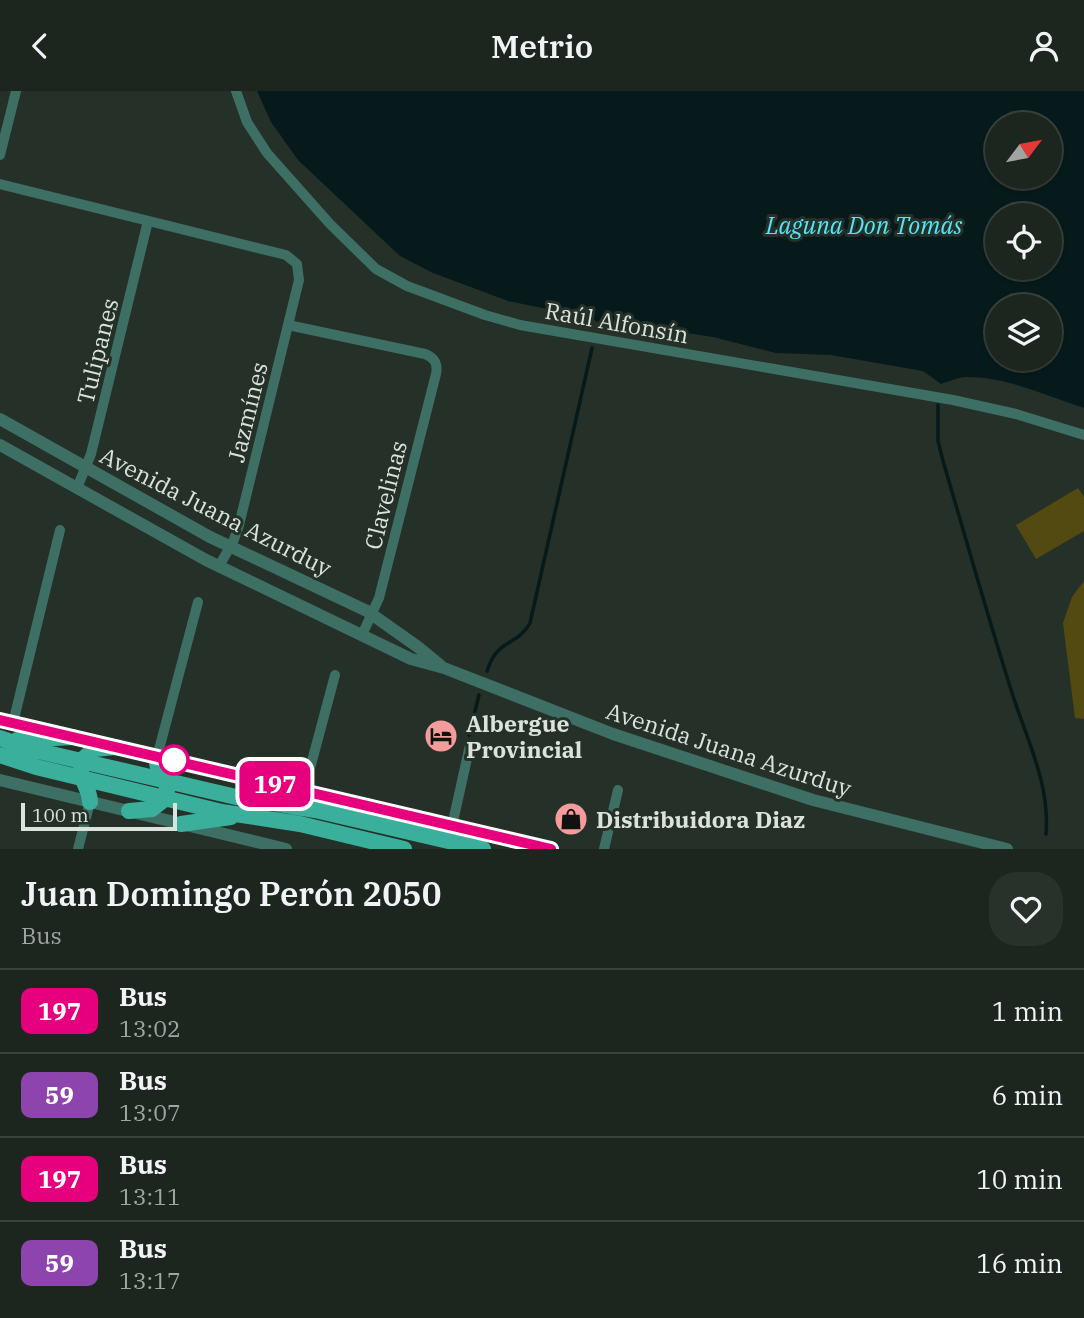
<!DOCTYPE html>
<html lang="en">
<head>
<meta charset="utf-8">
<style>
	:root { --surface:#1c251e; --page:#29312b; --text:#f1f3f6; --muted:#a0a5a4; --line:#3a423c }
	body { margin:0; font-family:"IBM Plex Serif",serif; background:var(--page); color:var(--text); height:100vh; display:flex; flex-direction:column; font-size:26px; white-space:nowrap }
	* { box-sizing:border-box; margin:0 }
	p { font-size:23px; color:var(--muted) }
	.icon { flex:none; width:38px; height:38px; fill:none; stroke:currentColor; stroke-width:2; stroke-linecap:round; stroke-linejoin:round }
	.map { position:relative; height:758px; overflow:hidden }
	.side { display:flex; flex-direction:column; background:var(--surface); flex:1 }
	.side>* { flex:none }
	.badge { padding:0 14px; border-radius:10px; font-size:24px; line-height:46px }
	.needle { width:46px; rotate:58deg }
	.fabs { position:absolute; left:985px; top:21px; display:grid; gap:14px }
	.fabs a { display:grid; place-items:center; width:77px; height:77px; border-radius:50%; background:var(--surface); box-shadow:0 2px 5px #0004,0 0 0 2px var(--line); font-size:35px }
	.scale { position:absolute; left:21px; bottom:18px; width:156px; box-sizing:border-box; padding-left:7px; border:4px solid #dce3dd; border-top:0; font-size:19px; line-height:24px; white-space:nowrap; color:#dce3dd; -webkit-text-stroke:5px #253128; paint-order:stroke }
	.map>.badge { position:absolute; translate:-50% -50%; box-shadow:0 0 0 4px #fff }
	.round { display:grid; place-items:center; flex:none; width:74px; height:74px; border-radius:28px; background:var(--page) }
	.headline { display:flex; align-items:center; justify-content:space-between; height:119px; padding:0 21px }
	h1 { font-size:33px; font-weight:600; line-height:52px }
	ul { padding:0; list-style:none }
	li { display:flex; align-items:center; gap:21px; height:84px; padding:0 21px; border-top:2px solid var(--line) }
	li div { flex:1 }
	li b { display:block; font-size:26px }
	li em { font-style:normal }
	li .badge { min-width:77px; font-weight:700; text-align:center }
	header { display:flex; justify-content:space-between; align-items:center; height:91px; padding:0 21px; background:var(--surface); font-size:32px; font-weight:600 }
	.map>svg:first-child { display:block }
</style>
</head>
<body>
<header><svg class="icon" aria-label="back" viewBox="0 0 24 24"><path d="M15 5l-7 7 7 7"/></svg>Metrio<svg class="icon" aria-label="person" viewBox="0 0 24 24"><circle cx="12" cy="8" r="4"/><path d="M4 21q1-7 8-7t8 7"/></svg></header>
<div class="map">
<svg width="1084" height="758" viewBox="0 0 1084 758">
	<rect width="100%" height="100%" fill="#253128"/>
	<path fill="#534a12" d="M 1078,397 L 1084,406 L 1084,440 L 1036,468 L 1016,434 Z
		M 1084,490 L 1084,628 L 1075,627 L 1063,532 L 1072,506 Z"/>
	<path fill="#06191b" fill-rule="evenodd" d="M 257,0 L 1084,0 L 1084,317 C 1047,305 1007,286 967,286 C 958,286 950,290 941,293 L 923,280 L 831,264 L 776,262 L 713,246 L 603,229 L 597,231 L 592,227 L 508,210 L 433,182 L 400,165 L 298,69 L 271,31 ZM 998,33 L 1050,33 L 1050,86 L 998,86 ZM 998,124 L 1050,124 L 1050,177 L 998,177 ZM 998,215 L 1050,215 L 1050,268 L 998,268 Z"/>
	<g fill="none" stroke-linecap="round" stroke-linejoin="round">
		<path stroke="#06191b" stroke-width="3.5" d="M 938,314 L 938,350 L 943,370 C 966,448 988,527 1013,605 C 1028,651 1050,694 1046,743
			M 487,580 C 498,546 517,556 530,532 L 592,257
			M 469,644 L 479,604"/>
		<path stroke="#3d6f65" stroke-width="10" d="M 236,0 L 247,31 L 267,62 L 330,133 L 376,178 L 407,195 L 485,224 L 520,234 L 953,309 L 1016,323 L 1084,344
			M 0,64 L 16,0
			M 0,93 L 286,164 L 297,173 L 299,189 L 239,434 L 233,451 L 219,475
			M 288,234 L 425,263 C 435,267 438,273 436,283 L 379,507 L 362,544
			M 77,397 L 91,363 L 148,130
			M 0,629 L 551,758
			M 13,632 L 60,439
			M 157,666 L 198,511
			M 304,700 L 335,584
			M 452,735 L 470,654
			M 78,758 L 90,711
			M 604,758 L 618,699"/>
		<path stroke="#3d6f65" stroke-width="12" d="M 0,328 L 210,446 L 367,520 L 418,556 L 441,575
			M 0,354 L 206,469 L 411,568 L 444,577 L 613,643 L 813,709 L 1007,758
			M 0,689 L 286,758"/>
		<path stroke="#3aaf9c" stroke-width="16" d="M 0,647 L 34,659 L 236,706 L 315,719 L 483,758
			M 17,649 L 73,646
			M 0,664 L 36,676 L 222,721 L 300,733 L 404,758
			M 90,711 C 89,692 76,689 83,668 L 95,658 L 115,656
			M 129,720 L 152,718 L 166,707 C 171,685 155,684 157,666
			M 181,733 L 231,726"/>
	</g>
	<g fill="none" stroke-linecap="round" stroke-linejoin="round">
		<defs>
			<path id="line" d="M 0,629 L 551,758"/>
		</defs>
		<use href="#line" stroke="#fff" stroke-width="16"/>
		<use href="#line" stroke="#e6007e" stroke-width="10"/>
	</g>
	<defs>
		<symbol id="hotel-disc" viewBox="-11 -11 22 22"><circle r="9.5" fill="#f59b9c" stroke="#253128"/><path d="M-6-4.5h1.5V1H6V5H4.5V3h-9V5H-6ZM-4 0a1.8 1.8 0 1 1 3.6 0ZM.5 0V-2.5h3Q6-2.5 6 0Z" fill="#111"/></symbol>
		<symbol id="shop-disc" viewBox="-11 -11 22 22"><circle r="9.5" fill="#f59b9c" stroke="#253128"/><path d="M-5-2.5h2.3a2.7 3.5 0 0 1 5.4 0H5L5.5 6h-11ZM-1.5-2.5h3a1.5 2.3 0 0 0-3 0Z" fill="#111"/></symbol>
	</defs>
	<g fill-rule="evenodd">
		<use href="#hotel-disc" x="422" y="626" width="38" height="38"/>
		<use href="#shop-disc" x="552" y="709" width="38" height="38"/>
	</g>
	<circle fill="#fff" stroke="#e6007e" stroke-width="3.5" cx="174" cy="669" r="14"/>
	<g text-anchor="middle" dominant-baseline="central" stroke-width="6" stroke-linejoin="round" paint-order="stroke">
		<g font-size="23" fill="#dce3dd" stroke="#253128">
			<text transform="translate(617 231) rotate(10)">Raúl Alfonsín</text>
			<text transform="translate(97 260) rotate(-76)">Tulipanes</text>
			<text transform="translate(247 321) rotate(-76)">Jazmínes</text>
			<text transform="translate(385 404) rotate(-76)">Clavelinas</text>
			<text transform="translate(216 420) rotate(27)">Avenida Juana Azurduy</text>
			<text transform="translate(729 658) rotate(18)">Avenida Juana Azurduy</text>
		</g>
		<g font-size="23" font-weight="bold" fill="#dce3dd" stroke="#253128" text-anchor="start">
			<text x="466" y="632">Albergue<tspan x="466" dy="26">Provincial</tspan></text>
			<text x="596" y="728">Distribuidora Diaz</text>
		</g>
		<g font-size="24" font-style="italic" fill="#53e6f8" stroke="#253128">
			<text x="864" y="134">Laguna Don Tomás</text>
		</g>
	</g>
</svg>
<div class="fabs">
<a><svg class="needle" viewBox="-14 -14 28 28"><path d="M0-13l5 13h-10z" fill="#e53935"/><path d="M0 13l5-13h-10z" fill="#a0a5a4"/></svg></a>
<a><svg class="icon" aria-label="locate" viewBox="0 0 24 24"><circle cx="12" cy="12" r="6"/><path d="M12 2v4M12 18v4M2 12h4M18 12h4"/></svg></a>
<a><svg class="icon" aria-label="layers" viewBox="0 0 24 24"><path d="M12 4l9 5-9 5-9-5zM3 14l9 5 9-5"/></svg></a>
</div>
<div class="scale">100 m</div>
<b class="badge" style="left:275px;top:693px;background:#e6007e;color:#fff">197</b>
</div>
<section class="side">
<div class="headline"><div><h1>Juan Domingo Perón 2050</h1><p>Bus</p></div><a class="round"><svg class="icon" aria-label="heart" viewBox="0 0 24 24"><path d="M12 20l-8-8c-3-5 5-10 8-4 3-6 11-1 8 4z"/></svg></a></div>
<ul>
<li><span class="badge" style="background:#e6007e;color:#fff">197</span><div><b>Bus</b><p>13:02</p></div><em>1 min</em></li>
<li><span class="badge" style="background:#8e44ad;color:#fff">59</span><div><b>Bus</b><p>13:07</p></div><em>6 min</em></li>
<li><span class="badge" style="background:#e6007e;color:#fff">197</span><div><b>Bus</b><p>13:11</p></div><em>10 min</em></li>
<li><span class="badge" style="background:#8e44ad;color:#fff">59</span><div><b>Bus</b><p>13:17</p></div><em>16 min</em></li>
</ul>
</section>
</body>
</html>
